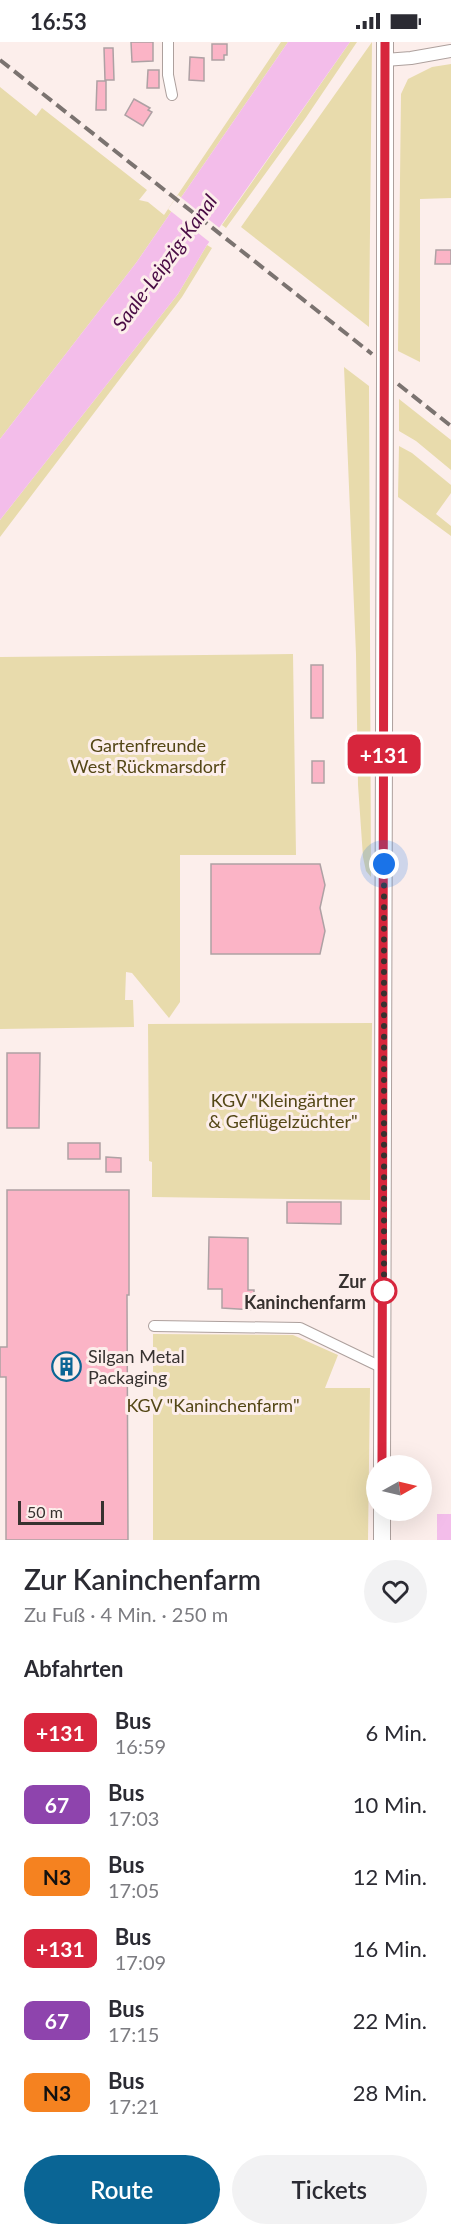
<!DOCTYPE html>
<html lang="de">
<head>
<meta charset="utf-8">
<style>
	:root { --surface:#fff; --page:#f2f2f3; --text:#2b2b33; --muted:#7c7c81; --accent:#0a6595 }
	body { margin:0; font-family:Lato,sans-serif; background:var(--page); color:var(--text); height:100vh; display:flex; flex-direction:column; font-size:22px; white-space:nowrap }
	* { box-sizing:border-box; margin:0 }
	p { font-size:20px; color:var(--muted) }
	.icon { flex:none; width:33px; height:33px; fill:none; stroke:currentColor; stroke-width:2; stroke-linecap:round; stroke-linejoin:round }
	.map { position:relative; height:1498px; overflow:hidden }
	.drawer { display:flex; flex-direction:column; background:var(--surface); flex:1 }
	.drawer>* { flex:none }
	.badge { padding:0 12px; border-radius:9px; font-size:21px; line-height:39px }
	.needle { width:39px; rotate:82deg }
	.tools { position:absolute; left:366px; top:1413px; display:grid; gap:12px }
	.tools a { display:grid; place-items:center; width:66px; height:66px; border-radius:50%; background:var(--surface); box-shadow:0 6px 24px #0002; font-size:30px }
	.scale { position:absolute; left:18px; bottom:15px; width:86px; box-sizing:border-box; padding-left:6px; border:3px solid #373230; border-top:0; font-size:16px; line-height:21px; white-space:nowrap; color:#373230; -webkit-text-stroke:4px #fceeeb; paint-order:stroke }
	.you { position:absolute; width:30px; height:30px; margin:-15px; border:4px solid #fff; border-radius:50%; background:#1a73e8; box-shadow:0 0 0 9px #1a73e833 }
	.map>.badge { position:absolute; translate:-50% -50%; box-shadow:0 0 0 3px #fff }
	h2 { padding:0 24px; font-size:22px; line-height:54px }
	.round { display:grid; place-items:center; flex:none; width:63px; height:63px; border-radius:32px; background:var(--page) }
	.head { display:flex; align-items:center; justify-content:space-between; height:102px; padding:0 24px }
	h1 { font-size:28px; font-weight:600; line-height:45px }
	.primary-button { display:flex; gap:12px; margin-top:auto; padding:12px 24px }
	.primary-button a { flex:1; height:69px; border-radius:36px; background:var(--accent); color:#fff; font-size:24px; font-weight:600; line-height:69px; text-align:center }
	.primary-button a+a { background:var(--page); color:var(--text) }
	ul { padding:0; list-style:none }
	li { display:flex; align-items:center; gap:18px; height:72px; padding:0 24px }
	li div { flex:1 }
	li b { display:block; font-size:22px }
	li em { font-style:normal }
	li .badge { min-width:66px; font-weight:700; text-align:center }
	.status { display:flex; justify-content:space-between; align-items:center; height:42px; padding:0 30px; background:var(--surface); direction:ltr }
	.status svg { height:16px; fill:currentColor }
	.map>svg:first-child { display:block }
</style>
</head>
<body>
<div class="status"><b>16:53</b><svg viewBox="0 0 49 12"><path d="M0 12V9h3v3zM5 12V6h3v6zM10 12V3h3v9zM15 12V0h3v12zM26 1h20v11H26zM47 4h2v5h-2z"/></svg></div>
<div class="map">
<svg width="451" height="1498" viewBox="0 0 451 1498">
	<rect width="100%" height="100%" fill="#fceeeb"/>
	<path fill="#e8dbac" d="M 281,0 L 288,0 L 136,221 L 0,397 L 0,45 L 36,74 L 42,66 L 147,148 L 139,158 L 148,160 L 164,173 Z
		M 350,0 L 357,0 L 305,77 L 226,186 L 222,183 Z
		M 372,0 L 369,285 L 241,185 Z
		M 451,22 L 451,156 L 420,157 L 420,320 L 398,309 L 401,52 L 408,37 L 432,25 Z
		M 207,203 L 212,206 L 182,255 L 0,495 L 0,478 L 178,252 Z
		M 344,325 L 369,344 L 371,835 L 366,829 L 363,815 L 358,743 L 356,612 Z
		M 399,357 L 451,398 L 451,428 L 416,399 L 399,389 Z
		M 399,404 L 412,411 L 451,443 L 451,451 L 436,472 L 451,484 L 451,494 L 398,455 Z
		M 293,612 L 296,813 L 180,813 L 180,960 L 169,976 L 132,931 L 126,930 L 125,958 L 133,958 L 134,985 L 0,987 L 0,615 Z
		M 372,981 L 370,1158 L 152,1155 L 152,1120 L 149,1119 L 148,982 Z
		M 153,1292 L 293,1293 L 338,1313 L 325,1346 L 370,1346 L 368,1498 L 153,1498 Z"/>
	<path fill="#f3bdea" d="M 288,0 L 350,0 L 207,203 L 178,252 L 0,478 L 0,397 L 136,221 Z
		M 437,1472 L 451,1472 L 451,1498 L 437,1498 Z"/>
	<path fill="#fceeeb" d="M 178,153 L 222,188 L 212,202 L 168,167 Z"/>
	<path fill="#fbb4c6" stroke="#aea1a4" stroke-width="1.5" d="M 131,0 L 153,0 L 153,19 L 132,20 Z
		M 212,2 L 227,2 L 227,13 L 224,13 L 224,18 L 212,18 Z
		M 104,6 L 113,6 L 114,38 L 105,38 Z
		M 190,15 L 204,16 L 204,39 L 189,38 Z
		M 148,28 L 159,28 L 159,46 L 147,46 Z
		M 97,39 L 106,39 L 106,68 L 96,68 Z
		M 134,57 L 150,66 L 148,68 L 152,70 L 143,84 L 125,73 Z
		M 436,208 L 451,208 L 451,222 L 435,222 Z
		M 311,623 L 323,623 L 323,676 L 311,676 Z
		M 312,719 L 324,719 L 324,741 L 312,741 Z
		M 211,822 L 320,822 L 325,843 L 320,866 L 325,889 L 320,912 L 211,912 Z
		M 7,1011 L 40,1011 L 39,1086 L 7,1086 Z
		M 68,1101 L 100,1101 L 100,1117 L 68,1117 Z
		M 106,1115 L 121,1116 L 121,1130 L 106,1130 Z
		M 7,1148 L 129,1148 L 129,1253 L 127,1253 L 128,1498 L 6,1498 L 6,1335 L 0,1335 L 0,1305 L 7,1305 Z
		M 287,1160 L 341,1160 L 341,1182 L 287,1181 Z
		M 209,1195 L 248,1196 L 248,1248 L 254,1248 L 254,1268 L 222,1266 L 222,1247 L 208,1247 Z"/>
	<g fill="none" stroke-linecap="round" stroke-linejoin="round">
		<defs>
			<path id="minor" d="M 168,0 L 168,33 L 172,53
				M 154,1284 L 300,1286 L 383,1326"/>
			<path id="tertiary" d="M 385,18 L 411,16 L 451,9"/>
			<path id="primary" d="M 385,312 L 385,0
				M 382,1424 L 385,338
				M 382,1468 L 382,1498"/>
		</defs>
		<use href="#minor" stroke="#ada09d" stroke-width="12"/>
		<use href="#tertiary" stroke="#ada09d" stroke-width="14"/>
		<use href="#primary" stroke="#ada09d" stroke-width="18"/>
		<use href="#minor" stroke="#fff" stroke-width="10"/>
		<use href="#tertiary" stroke="#fff" stroke-width="12"/>
		<use href="#primary" stroke="#fff" stroke-width="16"/>
		<path stroke="#7b7370" stroke-width="4" stroke-dasharray="12 6" stroke-linecap="butt" d="M 0,18 L 372,312
			M 398,342 L 451,384"/>
		<defs>
			<path id="primary-bridge" d="M 385,312 L 385,338"/>
		</defs>
		<use href="#primary-bridge" stroke="#ada09d" stroke-width="18" stroke-linecap="butt"/>
		<use href="#primary-bridge" stroke="#fff" stroke-width="16"/>
	</g>
	<g fill="none" stroke-linecap="round" stroke-linejoin="round">
		<defs>
			<path id="line" d="M 382,1424 L 385,0"/>
		</defs>
		<use href="#line" stroke="#fff" stroke-width="14"/>
		<use href="#line" stroke="#d7263d" stroke-width="9"/>
		<path stroke="#373230" stroke-width="6" stroke-dasharray="0 10.8" d="M 384,822 L 384,1249"/>
	</g>
	<defs>
		<symbol id="building-ring" viewBox="-11 -11 22 22"><circle r="9.5" fill="#fceeeb" stroke="#0a6595" stroke-width="1.5"/><path d="M-4-6H4V6H1V3H-1V6H-4ZM-2.5-4.3h1.7v1.8h-1.7ZM.8-4.3h1.7v1.8H.8ZM-2.5-1h1.7V.8h-1.7ZM.8-1h1.7V.8H.8Z" fill="#0a6595"/></symbol>
	</defs>
	<g fill-rule="evenodd">
		<use href="#building-ring" x="50" y="1308" width="33" height="33"/>
	</g>
	<circle fill="#fff" stroke="#d7263d" stroke-width="3" cx="384" cy="1249" r="12"/>
	<g text-anchor="middle" dominant-baseline="central" stroke-width="6" stroke-linejoin="round" paint-order="stroke">
		<g font-size="18" fill="#544716" stroke="#fceeeb">
			<text x="148" y="703">Gartenfreunde<tspan x="148" dy="21">West Rückmarsdorf</tspan></text>
			<text x="283" y="1058">KGV "Kleingärtner<tspan x="283" dy="21">&amp; Geflügelzüchter"</tspan></text>
			<text x="213" y="1363">KGV "Kaninchenfarm"</text>
		</g>
		<g font-size="18" font-weight="bold" fill="#373230" stroke="#fceeeb" text-anchor="end">
			<text x="366" y="1239">Zur<tspan x="366" dy="21">Kaninchenfarm</tspan></text>
		</g>
		<g font-size="18" fill="#373230" stroke="#fceeeb" text-anchor="start">
			<text x="88" y="1314">Silgan Metal<tspan x="88" dy="21">Packaging</tspan></text>
		</g>
		<g font-size="20" font-style="italic" fill="#490b44" stroke="#fceeeb">
			<text transform="translate(164 220) rotate(-54)">Saale-Leipzig-Kanal</text>
		</g>
	</g>
</svg>
<div class="tools">
<a><svg class="needle" viewBox="-14 -14 28 28"><path d="M0-13l5 13h-10z" fill="#e53935"/><path d="M0 13l5-13h-10z" fill="#7c7c81"/></svg></a>
</div>
<div class="scale">50 m</div>
<div class="you" style="left:384px;top:822px"></div>
<b class="badge" style="left:384px;top:712px;background:#d7263d;color:#fff">+131</b>
</div>
<section class="drawer">
<div class="head"><div><h1>Zur Kaninchenfarm</h1><p>Zu Fuß · 4 Min. · 250 m</p></div><a class="round"><svg class="icon" aria-label="heart" viewBox="0 0 24 24"><path d="M12 20l-8-8c-3-5 5-10 8-4 3-6 11-1 8 4z"/></svg></a></div>
<h2>Abfahrten</h2>
<ul>
<li><span class="badge" style="background:#d7263d;color:#fff">+131</span><div><b>Bus</b><p>16:59</p></div><em>6 Min.</em></li>
<li><span class="badge" style="background:#8e44ad;color:#fff">67</span><div><b>Bus</b><p>17:03</p></div><em>10 Min.</em></li>
<li><span class="badge" style="background:#f58220;color:#111">N3</span><div><b>Bus</b><p>17:05</p></div><em>12 Min.</em></li>
<li><span class="badge" style="background:#d7263d;color:#fff">+131</span><div><b>Bus</b><p>17:09</p></div><em>16 Min.</em></li>
<li><span class="badge" style="background:#8e44ad;color:#fff">67</span><div><b>Bus</b><p>17:15</p></div><em>22 Min.</em></li>
<li><span class="badge" style="background:#f58220;color:#111">N3</span><div><b>Bus</b><p>17:21</p></div><em>28 Min.</em></li>
</ul>
<div class="primary-button"><a>Route</a><a>Tickets</a></div>
</section>
</body>
</html>
